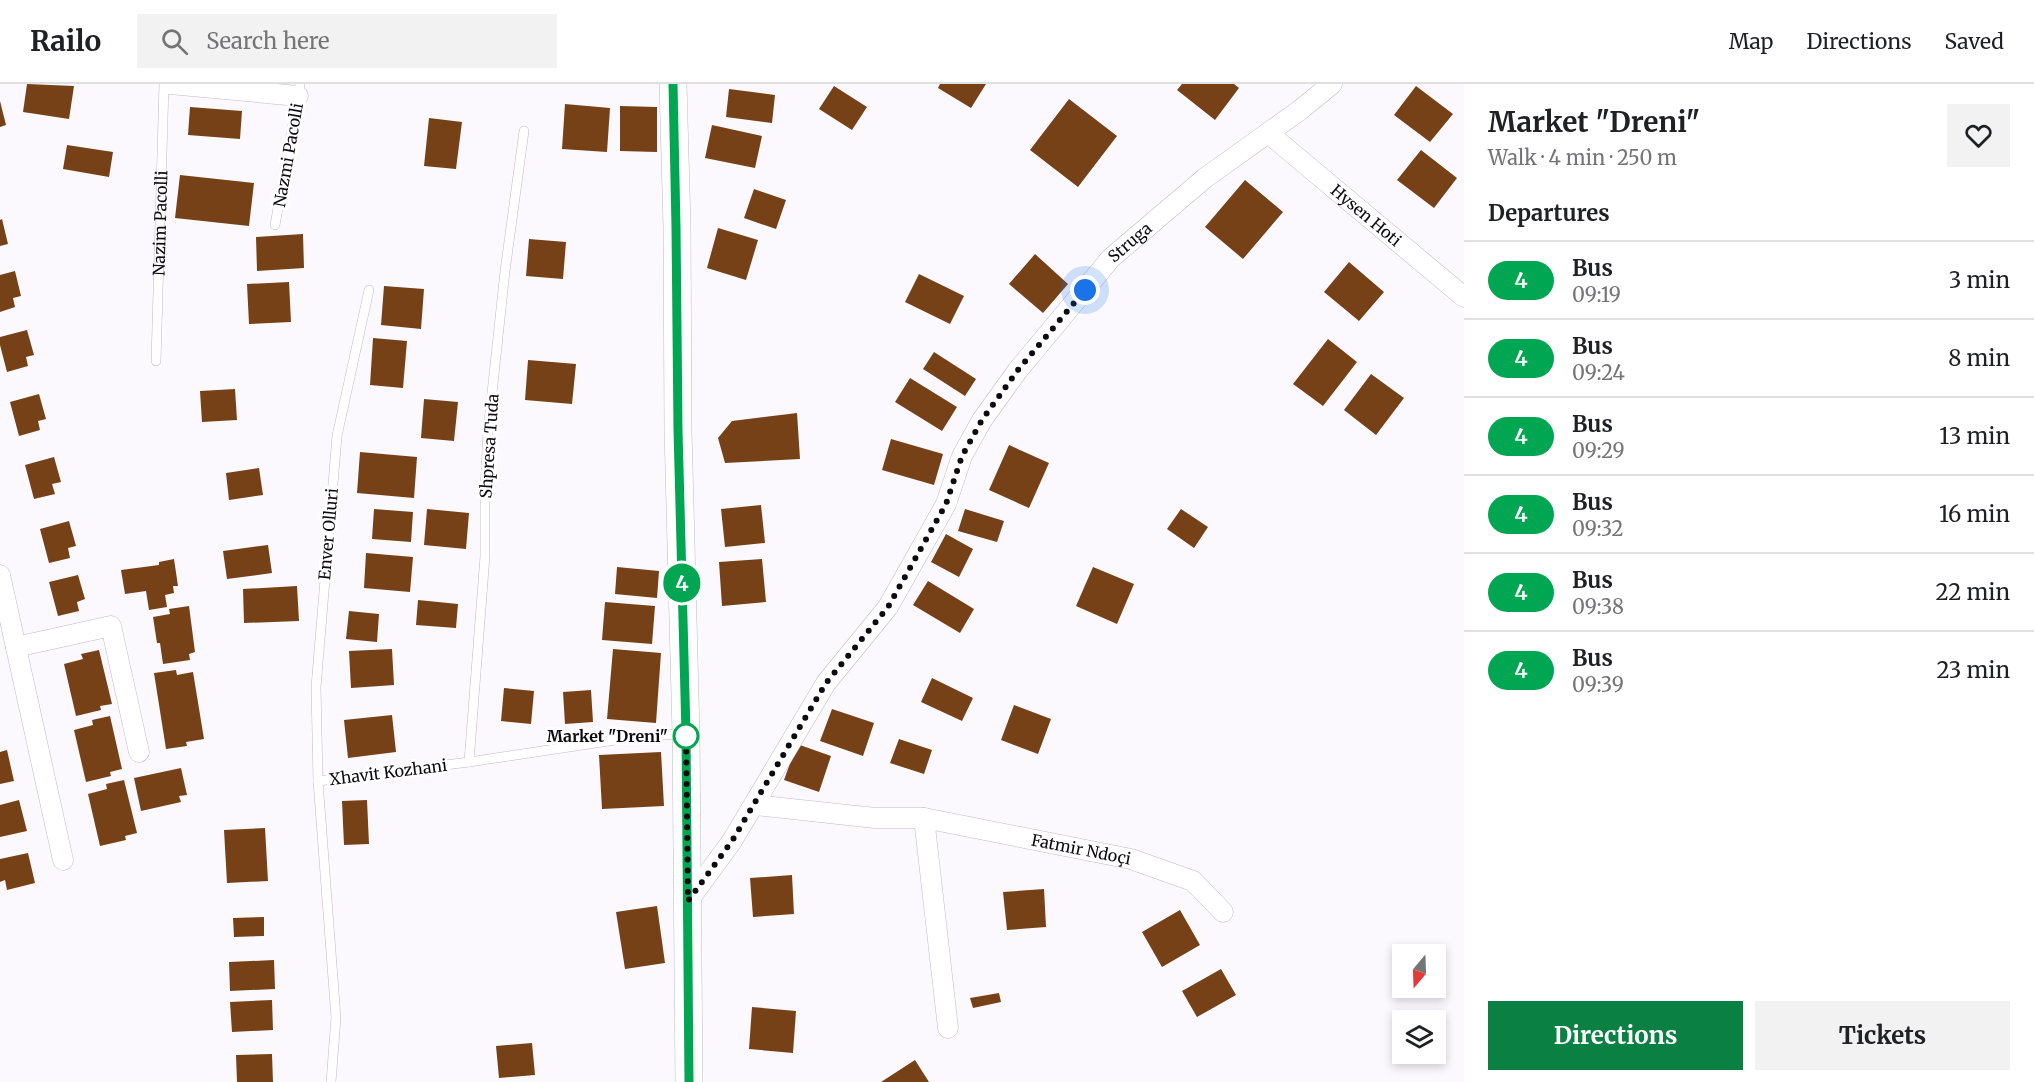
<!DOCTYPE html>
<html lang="en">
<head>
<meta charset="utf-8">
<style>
	:root { --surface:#fff; --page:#f2f2f2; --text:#202124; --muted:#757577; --line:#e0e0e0; --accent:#0b8043 }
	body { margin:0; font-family:Merriweather,serif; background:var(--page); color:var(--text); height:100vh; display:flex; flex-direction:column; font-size:22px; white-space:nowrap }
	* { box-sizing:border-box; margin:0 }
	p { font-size:20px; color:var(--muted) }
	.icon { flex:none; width:33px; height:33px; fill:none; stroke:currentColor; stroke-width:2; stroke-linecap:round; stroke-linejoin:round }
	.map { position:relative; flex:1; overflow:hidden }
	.details { display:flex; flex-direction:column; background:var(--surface); width:570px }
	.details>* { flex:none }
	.badge { padding:0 12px; border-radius:20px; font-size:21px; line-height:39px }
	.needle { width:39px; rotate:199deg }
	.buttons { position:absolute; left:1392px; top:860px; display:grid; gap:12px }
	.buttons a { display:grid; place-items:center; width:54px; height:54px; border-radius:0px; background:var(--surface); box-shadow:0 3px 9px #0003; font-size:30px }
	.you { position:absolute; width:30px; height:30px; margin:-15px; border:4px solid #fff; border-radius:50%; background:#1a73e8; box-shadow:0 0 0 9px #1a73e833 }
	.map>.badge { position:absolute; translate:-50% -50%; box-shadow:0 0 0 3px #fff }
	h2 { padding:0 24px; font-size:22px; line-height:54px }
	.round { display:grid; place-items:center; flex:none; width:63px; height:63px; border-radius:0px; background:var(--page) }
	.summary { display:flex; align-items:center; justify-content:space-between; height:102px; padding:0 24px }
	h1 { font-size:28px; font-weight:700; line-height:45px }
	.action { display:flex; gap:12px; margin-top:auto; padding:12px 24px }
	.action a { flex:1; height:69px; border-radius:0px; background:var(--accent); color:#fff; font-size:24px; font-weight:700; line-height:69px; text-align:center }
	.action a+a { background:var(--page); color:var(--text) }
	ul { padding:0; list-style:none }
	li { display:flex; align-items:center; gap:18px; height:78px; padding:0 24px; border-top:2px solid var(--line) }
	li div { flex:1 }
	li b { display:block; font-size:22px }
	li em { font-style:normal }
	li .badge { min-width:66px; font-weight:700; text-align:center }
	header { display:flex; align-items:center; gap:36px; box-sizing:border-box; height:84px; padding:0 30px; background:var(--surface); border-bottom:2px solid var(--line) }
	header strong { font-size:28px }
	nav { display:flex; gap:33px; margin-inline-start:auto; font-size:21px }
	.search { width:420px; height:54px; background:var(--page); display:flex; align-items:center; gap:15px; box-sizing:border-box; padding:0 21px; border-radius:0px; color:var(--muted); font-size:22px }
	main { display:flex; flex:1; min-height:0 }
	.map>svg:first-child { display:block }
</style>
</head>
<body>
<header>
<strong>Railo</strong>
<div class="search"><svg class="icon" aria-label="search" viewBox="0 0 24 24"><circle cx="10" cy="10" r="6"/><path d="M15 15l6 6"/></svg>Search here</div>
<nav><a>Map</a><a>Directions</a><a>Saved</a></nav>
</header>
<main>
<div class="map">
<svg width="1464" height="998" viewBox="0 0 1464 998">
	<rect width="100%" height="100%" fill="#fbf9fe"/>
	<path fill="#774118" d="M 27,0 L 74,2 L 69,35 L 23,28 Z
		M 940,0 L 986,0 L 971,24 L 938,4 Z
		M 1182,0 L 1234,0 L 1239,4 L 1215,36 L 1177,6 Z
		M 834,2 L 867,23 L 852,46 L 819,25 Z
		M 1416,2 L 1453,30 L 1430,58 L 1394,31 Z
		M 729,5 L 775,11 L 772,39 L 726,33 Z
		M 1069,15 L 1117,52 L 1078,103 L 1030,66 Z
		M 0,17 L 6,41 L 0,43 Z
		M 565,20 L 610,24 L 607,68 L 562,65 Z
		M 620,22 L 657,23 L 657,68 L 620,67 Z
		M 190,23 L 242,27 L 240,55 L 188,51 Z
		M 429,34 L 462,38 L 456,85 L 424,82 Z
		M 712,41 L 762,52 L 755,84 L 705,74 Z
		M 67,61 L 113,68 L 109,93 L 63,85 Z
		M 1421,66 L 1457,94 L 1434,124 L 1397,96 Z
		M 180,91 L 254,99 L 249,142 L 175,134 Z
		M 1245,96 L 1283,128 L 1243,175 L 1205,143 Z
		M 754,105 L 786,116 L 776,145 L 744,134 Z
		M 2,135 L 8,160 L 0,162 L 0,136 Z
		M 718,144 L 758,156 L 746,196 L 707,184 Z
		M 303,150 L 304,184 L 257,187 L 256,153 Z
		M 529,155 L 566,158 L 563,195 L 526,192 Z
		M 1035,170 L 1068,200 L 1043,229 L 1009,200 Z
		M 1349,178 L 1384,208 L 1359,237 L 1324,208 Z
		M 15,187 L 21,212 L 13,214 L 15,223 L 0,228 L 0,191 Z
		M 919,190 L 964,212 L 950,240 L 905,218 Z
		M 289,198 L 291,238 L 249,240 L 247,200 Z
		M 384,202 L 424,205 L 421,245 L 381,241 Z
		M 27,246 L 34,271 L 26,273 L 28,282 L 7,288 L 0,261 L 0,253 Z
		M 373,254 L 407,257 L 403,304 L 370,301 Z
		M 1328,255 L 1357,278 L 1323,322 L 1293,300 Z
		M 934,268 L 976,295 L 965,312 L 923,285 Z
		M 528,276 L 576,280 L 572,320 L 525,316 Z
		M 1371,290 L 1404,314 L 1376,351 L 1344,326 Z
		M 910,294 L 957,323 L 942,347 L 895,318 Z
		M 235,305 L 237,336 L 202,338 L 200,307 Z
		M 39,310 L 46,335 L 38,337 L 40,346 L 19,352 L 10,318 Z
		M 424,315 L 458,318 L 454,357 L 421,354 Z
		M 797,329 L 800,375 L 725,379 L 718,354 L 732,337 Z
		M 891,355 L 943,370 L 934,401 L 882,386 Z
		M 1009,361 L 1049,379 L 1029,424 L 989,406 Z
		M 360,368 L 417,373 L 414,414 L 357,409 Z
		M 54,373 L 61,398 L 52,400 L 55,410 L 34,415 L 25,381 Z
		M 259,384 L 263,411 L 229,416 L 226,389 Z
		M 761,421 L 765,459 L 725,463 L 721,425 Z
		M 374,425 L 413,428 L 411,458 L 372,455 Z
		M 427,425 L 469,429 L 466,465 L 424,461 Z
		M 965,425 L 1004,437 L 997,458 L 958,447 Z
		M 1181,425 L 1208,443 L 1194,464 L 1167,445 Z
		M 69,437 L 76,462 L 68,464 L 70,474 L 49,479 L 40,445 Z
		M 946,450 L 973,465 L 959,493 L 931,478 Z
		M 268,461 L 272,489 L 227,495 L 223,467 Z
		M 366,469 L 413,473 L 410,508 L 364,504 Z
		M 174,475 L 178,502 L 173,502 L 174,509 L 165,511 L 167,523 L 149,526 L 146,507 L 125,510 L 121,486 L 159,481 L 159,478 Z
		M 762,475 L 766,518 L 722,522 L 719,478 Z
		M 617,483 L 659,487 L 657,514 L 615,510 Z
		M 1093,483 L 1134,500 L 1117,540 L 1076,522 Z
		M 78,491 L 85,515 L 77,518 L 79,527 L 58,532 L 49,498 Z
		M 928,497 L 974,525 L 960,549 L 913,521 Z
		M 297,502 L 299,537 L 244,539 L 243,505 Z
		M 418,516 L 458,520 L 456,544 L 416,541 Z
		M 605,518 L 655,522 L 652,560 L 602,556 Z
		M 189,522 L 195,568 L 189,570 L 190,576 L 163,580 L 160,559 L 157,559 L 153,533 L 170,530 L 169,525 Z
		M 349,527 L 379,530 L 377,558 L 346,555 Z
		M 392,565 L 394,601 L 351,604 L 349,567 Z
		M 613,565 L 661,569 L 656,639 L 607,635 Z
		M 99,566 L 112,620 L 100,622 L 101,626 L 76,632 L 64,580 L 83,575 L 81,570 Z
		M 176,586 L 177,591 L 193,588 L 204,655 L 186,658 L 187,662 L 166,665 L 154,589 Z
		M 932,594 L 973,614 L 962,637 L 921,618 Z
		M 504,604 L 534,607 L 531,640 L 501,637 Z
		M 591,606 L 593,638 L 565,640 L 563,608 Z
		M 1014,621 L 1051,635 L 1038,670 L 1001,656 Z
		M 832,625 L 874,639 L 863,672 L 820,657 Z
		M 392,631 L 396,668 L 348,674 L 344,636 Z
		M 110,632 L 122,685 L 110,688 L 111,692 L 86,698 L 74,646 L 93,641 L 92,636 Z
		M 899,655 L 932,666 L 924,690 L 890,679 Z
		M 797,660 L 831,672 L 819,708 L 784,696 Z
		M 7,666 L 14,697 L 0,700 L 0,668 Z
		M 661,668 L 664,722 L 602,725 L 599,671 Z
		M 181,684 L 187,711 L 179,712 L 181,718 L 141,727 L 134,694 Z
		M 124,696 L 137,749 L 125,752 L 126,756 L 100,762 L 88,710 L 107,705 L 106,700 Z
		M 19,716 L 27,747 L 0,753 L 0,721 Z
		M 367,716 L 369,760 L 344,761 L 342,717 Z
		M 265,744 L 268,797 L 227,799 L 224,746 Z
		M 28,769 L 35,799 L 7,806 L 5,796 L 0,798 L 0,775 Z
		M 792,791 L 794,830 L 753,833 L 750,794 Z
		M 1044,805 L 1046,843 L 1007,846 L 1003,808 Z
		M 657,822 L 665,879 L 625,885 L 616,828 Z
		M 1180,826 L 1200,861 L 1162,883 L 1142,848 Z
		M 264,833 L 264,852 L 234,853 L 233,834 Z
		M 274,876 L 275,905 L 230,907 L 229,878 Z
		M 1221,885 L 1236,911 L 1197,933 L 1182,907 Z
		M 999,909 L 1001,918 L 973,924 L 970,914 Z
		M 272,916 L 273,946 L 232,948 L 230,918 Z
		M 752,923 L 796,927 L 793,969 L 749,965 Z
		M 532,959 L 535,991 L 499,994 L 496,962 Z
		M 272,970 L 273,998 L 237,998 L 236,971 Z
		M 915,976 L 929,998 L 881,998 Z"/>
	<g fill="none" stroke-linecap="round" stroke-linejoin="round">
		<defs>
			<g id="lane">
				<path d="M 275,141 L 300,0"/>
				<path id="s1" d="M 156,277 L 164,0"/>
				<path d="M 469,678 L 485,472 L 485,406 L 488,347 L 505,187 L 524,47"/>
				<path d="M 318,697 L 469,678 L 622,655 L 685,649"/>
				<path d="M 331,998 L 336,934 L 318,697 L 316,603 L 337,352 L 369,206"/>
			</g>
			<g id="street">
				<path d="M 170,0 L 298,12"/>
				<path id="s2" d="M 1268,49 L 1464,213"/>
				<path d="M 0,491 L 63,776"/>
				<path d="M 16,563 L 111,542 L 139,668"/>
				<path id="s3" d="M 755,721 L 875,734 L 924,734 L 1131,775 L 1193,797 L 1223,828"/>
				<path d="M 924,734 L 948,944"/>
				<path id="s4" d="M 688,817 L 732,757 L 826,599 L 888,523 L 946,420 L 962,372 L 982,336 L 1018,286 L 1111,174 L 1205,94 L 1300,26 L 1332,0"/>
			</g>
			<path id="secondary" d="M 673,0 L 677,143 L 678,346 L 686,649 L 689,998"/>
		</defs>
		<use href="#lane" stroke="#c0b8cc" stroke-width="10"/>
		<use href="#street" stroke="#c0b8cc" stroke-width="21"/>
		<use href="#secondary" stroke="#c0b8cc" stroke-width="28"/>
		<use href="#lane" stroke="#fff" stroke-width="9"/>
		<use href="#street" stroke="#fff" stroke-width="20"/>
		<use href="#secondary" stroke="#fff" stroke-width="27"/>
	</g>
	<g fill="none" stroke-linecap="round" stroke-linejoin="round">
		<defs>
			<path id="line" d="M 673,0 L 676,143 L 678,346 L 686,649 L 689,998"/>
		</defs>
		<use href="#line" stroke="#fff" stroke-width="14"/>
		<use href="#line" stroke="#00a651" stroke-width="9"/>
		<path stroke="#0d0b11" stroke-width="6" stroke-dasharray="0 10.8" d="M 686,652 L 686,649 L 688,817 L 732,757 L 826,599 L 888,523 L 946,420 L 962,372 L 982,336 L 1018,286 L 1085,206"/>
	</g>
	<circle fill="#fff" stroke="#00a651" stroke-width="3" cx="686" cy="652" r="12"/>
	<g text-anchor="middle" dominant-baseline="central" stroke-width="6" stroke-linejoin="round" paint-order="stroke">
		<g font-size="16" fill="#0d0b11" stroke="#fff">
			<text transform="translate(288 71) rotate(-80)">Nazmi Pacolli</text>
			<text stroke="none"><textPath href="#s2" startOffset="128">Hysen Hoti</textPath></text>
			<text stroke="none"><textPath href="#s1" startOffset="138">Nazim Pacolli</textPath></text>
			<text stroke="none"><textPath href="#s4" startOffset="798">Struga</textPath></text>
			<text transform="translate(489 362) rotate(-86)">Shpresa Tuda</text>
			<text transform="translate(328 450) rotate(-85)">Enver Olluri</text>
			<text transform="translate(388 688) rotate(-7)">Xhavit Kozhani</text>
			<text stroke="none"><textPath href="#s3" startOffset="330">Fatmir Ndoçi</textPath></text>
		</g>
		<g font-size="16" font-weight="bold" fill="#0d0b11" stroke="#fff" text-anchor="end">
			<text x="668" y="652">Market "Dreni"</text>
		</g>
	</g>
</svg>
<div class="buttons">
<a><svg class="needle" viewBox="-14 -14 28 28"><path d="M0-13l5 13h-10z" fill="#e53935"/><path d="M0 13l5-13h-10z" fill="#757577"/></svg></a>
<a><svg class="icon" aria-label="layers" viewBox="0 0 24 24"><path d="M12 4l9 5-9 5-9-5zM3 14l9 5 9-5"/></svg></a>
</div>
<div class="you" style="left:1085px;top:206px"></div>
<b class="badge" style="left:682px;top:499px;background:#00a651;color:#fff">4</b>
</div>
<section class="details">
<div class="summary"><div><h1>Market &quot;Dreni&quot;</h1><p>Walk · 4 min · 250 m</p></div><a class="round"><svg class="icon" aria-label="heart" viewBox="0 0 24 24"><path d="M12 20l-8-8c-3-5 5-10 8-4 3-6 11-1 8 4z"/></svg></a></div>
<h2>Departures</h2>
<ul>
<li><span class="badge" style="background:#00a651;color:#fff">4</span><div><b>Bus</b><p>09:19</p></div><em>3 min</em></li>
<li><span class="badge" style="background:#00a651;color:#fff">4</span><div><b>Bus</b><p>09:24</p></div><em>8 min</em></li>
<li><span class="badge" style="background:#00a651;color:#fff">4</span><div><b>Bus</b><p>09:29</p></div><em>13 min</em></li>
<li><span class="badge" style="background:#00a651;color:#fff">4</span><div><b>Bus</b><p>09:32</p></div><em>16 min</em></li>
<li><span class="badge" style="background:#00a651;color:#fff">4</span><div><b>Bus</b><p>09:38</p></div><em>22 min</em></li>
<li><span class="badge" style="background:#00a651;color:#fff">4</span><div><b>Bus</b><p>09:39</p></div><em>23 min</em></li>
</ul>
<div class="action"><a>Directions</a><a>Tickets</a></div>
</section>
</main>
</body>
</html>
